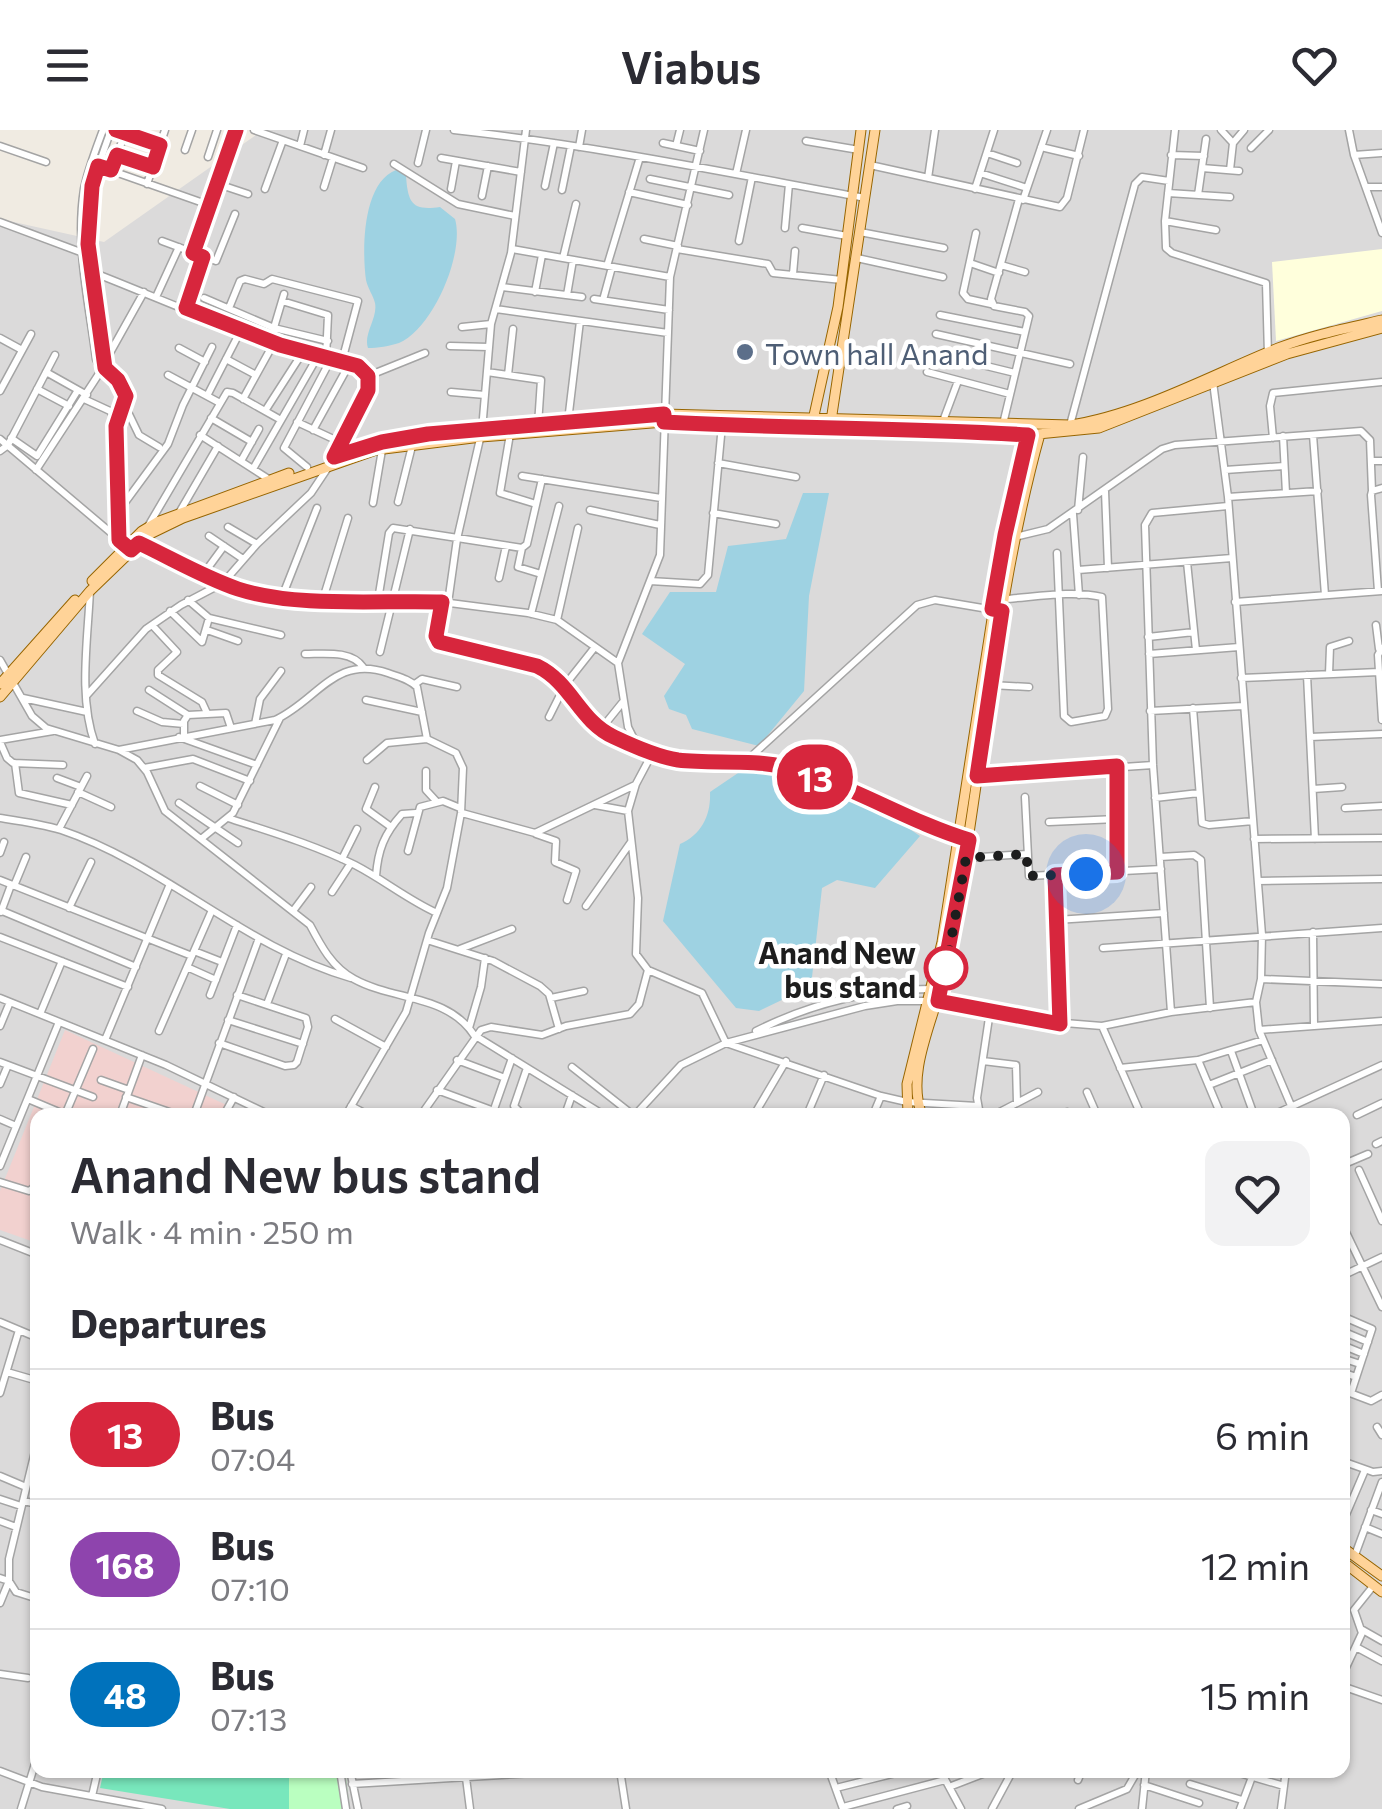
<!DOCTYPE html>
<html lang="en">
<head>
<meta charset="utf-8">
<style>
	:root { --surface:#fff; --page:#f2f2f3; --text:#2b2b33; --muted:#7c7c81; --line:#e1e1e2 }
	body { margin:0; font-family:Commissioner,sans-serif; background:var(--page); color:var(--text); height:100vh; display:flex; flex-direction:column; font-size:38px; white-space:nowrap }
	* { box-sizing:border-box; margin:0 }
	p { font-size:32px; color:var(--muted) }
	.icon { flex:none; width:55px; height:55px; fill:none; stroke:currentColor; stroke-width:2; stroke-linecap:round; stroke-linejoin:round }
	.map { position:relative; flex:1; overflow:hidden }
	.details { position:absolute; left:30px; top:978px; width:1320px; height:670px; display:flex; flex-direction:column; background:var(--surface); border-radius:20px; box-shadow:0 2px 8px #0004 }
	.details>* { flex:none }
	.badge { padding:0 20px; border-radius:32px; font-size:35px; line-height:65px }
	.you { position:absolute; width:50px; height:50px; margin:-25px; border:8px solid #fff; border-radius:50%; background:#1a73e8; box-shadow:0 0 0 15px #1a73e833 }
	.map>.badge { position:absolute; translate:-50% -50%; box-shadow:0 0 0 5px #fff }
	h2 { padding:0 40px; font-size:38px; line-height:90px }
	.round { display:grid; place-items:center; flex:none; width:105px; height:105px; border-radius:20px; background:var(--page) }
	.overview { display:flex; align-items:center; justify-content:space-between; height:170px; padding:0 40px }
	h1 { font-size:48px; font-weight:600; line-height:75px }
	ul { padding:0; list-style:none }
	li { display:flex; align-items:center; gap:30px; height:130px; padding:0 40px; border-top:2px solid var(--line) }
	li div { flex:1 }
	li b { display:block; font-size:38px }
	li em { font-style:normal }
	li .badge { min-width:110px; font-weight:700; text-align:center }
	header { display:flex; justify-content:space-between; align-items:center; height:130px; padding:0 40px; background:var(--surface); font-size:45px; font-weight:600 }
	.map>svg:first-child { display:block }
</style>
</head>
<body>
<header><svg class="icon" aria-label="menu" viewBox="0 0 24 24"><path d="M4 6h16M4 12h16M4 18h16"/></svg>Viabus<svg class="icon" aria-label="heart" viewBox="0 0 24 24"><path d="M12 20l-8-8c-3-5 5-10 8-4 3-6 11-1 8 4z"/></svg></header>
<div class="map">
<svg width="1382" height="1679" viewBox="0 0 1382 1679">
	<rect width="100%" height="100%" fill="#f0ebe2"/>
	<path fill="#dbdada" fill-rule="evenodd" d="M 263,0 L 1382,0 L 1382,1679 L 0,1679 L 0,89 L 104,112 ZM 38,985 L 1342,985 L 1342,1640 L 38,1640 Z"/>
	<path fill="#f2d1cf" d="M 65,900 L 248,985 L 38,985 L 37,1113 L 0,1100 L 0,1061 Z"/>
	<path fill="#ffffdc" d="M 1382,119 L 1382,181 L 1276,211 L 1272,132 Z"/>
	<path fill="#baffc0" d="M 289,1640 L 345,1640 L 350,1679 L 289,1679 Z"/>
	<path fill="#78e7bc" d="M 104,1640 L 289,1640 L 289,1679 L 230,1679 L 100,1658 Z"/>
	<path fill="#9ed2e2" d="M 396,40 L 406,46 C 408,73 412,81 440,77 L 455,89 C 465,123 433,199 399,213 C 390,216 377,218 368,218 C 363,204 378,188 375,173 C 373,165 368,159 366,150 C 362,121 362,53 396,40 Z
		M 803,363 L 829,363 L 809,466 L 804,561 L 759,616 L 692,599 L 686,585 L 669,579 L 664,566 L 685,534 L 642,504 L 670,462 L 716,462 L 728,416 L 786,409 Z
		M 758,637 L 802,647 L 869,672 L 920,706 L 875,758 L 837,750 L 822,758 L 811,856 L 759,881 L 736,878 L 663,791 L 680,714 C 702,704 711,685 710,662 L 741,641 Z"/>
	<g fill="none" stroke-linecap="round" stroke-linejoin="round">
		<defs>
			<path id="minor" d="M 116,0 L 160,15
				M 254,0 L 363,38
				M 454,0 C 592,15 728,43 865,68
				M 704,0 L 670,147 L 660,425 L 618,533 L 628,597 L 633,607 L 646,619 L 662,626 L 783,637 L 849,660 L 960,708
				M 1175,0 L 1165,91 L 1166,118 L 1172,123 L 1266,153 L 1268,225
				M 1221,0 L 1233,13 L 1230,40
				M 1349,0 L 1354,25 L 1382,103
				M 806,11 L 859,20
				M 663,13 L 700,21
				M 1233,13 L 1244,0
				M 0,16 L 46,32
				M 300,16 L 304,0
				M 676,16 L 680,0
				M 579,17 L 582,0
				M 1041,17 L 1079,26
				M 1251,18 L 1269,0
				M 185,20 L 192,0
				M 987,23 L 1017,33
				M 117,25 L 153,37
				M 324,25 L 331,0
				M 1171,25 L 1204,26
				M 1354,25 L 1382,23
				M 208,27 L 217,0
				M 441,28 L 521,42
				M 418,33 L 426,0
				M 394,34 L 458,74 L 515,86
				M 870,35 L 1060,77 L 1067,68 L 1084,0
				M 98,36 L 209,75 L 237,0
				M 1202,38 L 1239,41
				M 111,41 L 121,14
				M 980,43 L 1027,58
				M 736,44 L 746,0
				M 928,48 L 935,0
				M 650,49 L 729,65
				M 147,54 L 165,0
				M 218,54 L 248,64
				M 545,56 L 554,13
				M 324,57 L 333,28
				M 1367,57 L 1382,57
				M 265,59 L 283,10
				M 451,59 L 456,31
				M 975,59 L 994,0
				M 562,60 L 571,16
				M 629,62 L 688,75
				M 1168,63 L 1230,67
				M 1198,65 L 1206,9
				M 482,66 L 488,36
				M 1023,70 L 1047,0
				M 1165,91 L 1216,100
				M 0,92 L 83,123
				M 785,98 L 789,54
				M 802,98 L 847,106
				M 860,102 L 944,118
				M 976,103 L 963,163 L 968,169 L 991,174
				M 644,109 L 678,116
				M 162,111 L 216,131 L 235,84
				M 739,111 L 752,47
				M 512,119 L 670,147
				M 677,119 L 768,134 L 773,143 L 842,150
				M 193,123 L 209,75
				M 563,128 L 576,74
				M 857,128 L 943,147
				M 970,133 L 999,143
				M 1001,135 L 1025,142
				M 607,136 L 640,27
				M 793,144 L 795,121
				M 502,157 L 582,167
				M 535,162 L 542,125
				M 567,165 L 573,130
				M 156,167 L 179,117
				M 204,168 L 274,198 L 328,211
				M 594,169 L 669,180
				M 603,170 L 612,137
				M 282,171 L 328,185 L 326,228
				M 186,178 L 203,127
				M 229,178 L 240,151 L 245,149 L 264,154 L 272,149 L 358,171 L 342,231
				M 496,179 L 668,203
				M 940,185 L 1025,202
				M 462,197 L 491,194
				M 936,204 L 1070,234
				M 0,208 L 22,220
				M 270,211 L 284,164
				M 450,216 L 489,217
				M 179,218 L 205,232
				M 933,223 L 1015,243
				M 226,229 L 256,245
				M 106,230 L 144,162
				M 105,238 L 118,250 L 126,266 L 118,292
				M 46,242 L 87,265
				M 102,242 L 96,229 C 89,173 75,116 84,59 C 88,39 96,19 103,0
				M 487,242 L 541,250 L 538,295
				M 927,242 L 1010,264
				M 168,245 L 220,273
				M 508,245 L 513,199
				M 368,246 L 425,223
				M 1213,252 L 1228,367 L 1262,805 L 1261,849 L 1256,872 L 1259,900 L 1295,985
				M 37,259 L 69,276
				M 0,261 L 31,204
				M 451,262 L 485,265
				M 207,266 L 241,200
				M 84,269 L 110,281 L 116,290 L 119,409
				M 243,269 L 270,220 L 278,215
				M 125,276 L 139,305 L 159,317
				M 265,281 L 303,222
				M 211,288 L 252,312
				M 568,291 L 580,191
				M 943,291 L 958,251
				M 297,292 L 342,313
				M 1003,294 L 1029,186 L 1025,182 L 994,176 L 991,169 L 1019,69
				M 1070,295 L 1135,54 L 1142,47 L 1169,51
				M 313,300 L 350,233
				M 510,304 L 500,363 L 536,374
				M 200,305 L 270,350
				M 1313,305 L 1325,465
				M 1283,306 L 1286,363
				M 11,308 L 37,326 L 78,260
				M 1273,308 L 1270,276 L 1273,263 L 1382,252
				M 0,309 L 129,418
				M 0,321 L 8,315 L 55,225
				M 241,331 L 259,299
				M 1371,331 L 1382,331
				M 718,333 L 796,347
				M 307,337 L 284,318 L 331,229
				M 253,339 L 318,226
				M 36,340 L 106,233 C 102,184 85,134 89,84 C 91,54 101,28 111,0
				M 1225,340 L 1284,336
				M 522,346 L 661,368
				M 1105,361 L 1108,438
				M 1228,367 L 1318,361
				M 398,372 L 412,316
				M 373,373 L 382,320
				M 590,380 L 660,395
				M 1078,380 L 1083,327
				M 118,382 L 168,314 L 183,275 L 212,217
				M 179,383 L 218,316
				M 713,383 L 776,394
				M 1073,384 L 1079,465
				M 228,397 L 257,414
				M 147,398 L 227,262 L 233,263 L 281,290
				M 209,406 L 243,429
				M 1015,407 L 1048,399 L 1162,319 L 1175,315 L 1361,301 L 1370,310 L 1372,361
				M 140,413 L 202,446 L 239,459 L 291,470 L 442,472 L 528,483 L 557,490 L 618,533
				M 522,418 L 518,437 L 541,444
				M 1187,432 L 1196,520
				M 1078,440 L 1232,428
				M 202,446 L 224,416
				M 499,448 L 506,416
				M 650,451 L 700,454 L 708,445 L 722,295
				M 90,460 C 88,509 78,567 95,614
				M 1378,461 L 1371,365 L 1372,361 L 1382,358
				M 282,467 L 317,378
				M 1001,468 L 1005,469 C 1035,467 1073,460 1102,467 L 1108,579 L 1105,586 L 1071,592 L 1064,586 L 1057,423
				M 323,469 L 348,388
				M 188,470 L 209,488 L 281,505
				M 378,470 L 389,403 L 393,398 L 522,418 L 527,414 L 542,349
				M 442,472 L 437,507 L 439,512 L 537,536 L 559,549 L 585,585 L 601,599 L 642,617
				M 1235,472 L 1382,461
				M 448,473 L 457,409 L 482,300 L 491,194 L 511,123 L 526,0
				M 170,481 L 202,512 L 209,488
				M 531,484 L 559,376
				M 557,490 L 578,398
				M 152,495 L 177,522 L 158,540 L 158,545 L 202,572 L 207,583
				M 1376,495 L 1379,519
				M 207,500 L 238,511
				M 1148,507 L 1194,502
				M 1382,518 L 1378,525 L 1382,590
				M 380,522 L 410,399
				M 305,524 C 324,524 351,520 363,537
				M 1149,524 L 1239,517
				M 0,530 L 32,586 L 46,598 L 119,620 L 137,630 L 147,642 L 165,681 L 310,795 C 321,816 332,837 354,849 C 394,871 447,864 474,905 L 604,985
				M 1329,544 L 1330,517 L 1349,511
				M 1307,545 L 1315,709
				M 1241,548 L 1379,542
				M 415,554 L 422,549 L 457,557
				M 991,555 L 1029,557
				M 149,560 L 188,585
				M 87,565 L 146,499 L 181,475 L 223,453 L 257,414 L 311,363 L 335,327 L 370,253 C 364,233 344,232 326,228 C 246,208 169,172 92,142
				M 23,568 L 87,582
				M 366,570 L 422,582
				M 1193,578 L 1202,693 L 1209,695 L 1253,691
				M 137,581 L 162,592 L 184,594
				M 1150,581 L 1243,576
				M 549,587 L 565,555 L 595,517
				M 255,594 L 260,569 L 281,541
				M 601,599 L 622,573
				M 184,605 L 184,591 L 188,585 L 226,583 L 231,598
				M 179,607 L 257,635
				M 1310,607 L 1382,604
				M 0,610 L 53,601
				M 0,612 L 7,628 L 13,633 L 63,635
				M 119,620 L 275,590 C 317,571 335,524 388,543 C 399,547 409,549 417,557 L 427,609 L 456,623 L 463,638 L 461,683 L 447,758 L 429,803 L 406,882 L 346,985
				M 653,622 L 636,654 L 628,681 L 638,768 L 636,824 L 648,840 L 702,863 L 726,913 L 881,966 L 907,972 L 977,976
				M 367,630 L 387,613 L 427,609
				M 745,632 L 917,475 L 935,470 L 994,480
				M 15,633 L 19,663 L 72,675
				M 1117,637 L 1117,742
				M 144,638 L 193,629 L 250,651
				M 426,641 L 426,660 L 437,672
				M 977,647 L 1153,635
				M 57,648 L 81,657
				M 200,656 L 238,675
				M 375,657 L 366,679 L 391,697
				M 1313,659 L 1342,657
				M 78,662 L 111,677
				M 1025,667 L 1029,746 L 1161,739
				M 1155,668 L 1199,663
				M 179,673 L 238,713
				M 595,675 L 628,681
				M 1345,678 L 1382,676
				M 462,683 L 535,703 L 635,655
				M 0,688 C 20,691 42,694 61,700 C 165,735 245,818 351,848
				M 228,688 C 271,702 315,715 355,735 C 384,750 408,770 437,783
				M 1049,692 L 1117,689
				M 59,699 L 87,646
				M 536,704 L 556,711 L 555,732 L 576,741 L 567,770
				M 201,709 L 233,683 L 280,588
				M 1254,709 L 1382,708
				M 408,721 L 420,677 L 443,671 L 460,678
				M 0,723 L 4,712
				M 1160,727 L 1194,725 L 1201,730 L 1210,878
				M 966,728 L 1027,724
				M 342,729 L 357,699
				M 1055,745 L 1059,894
				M 376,746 C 378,720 384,704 402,684 L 416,683
				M 0,750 L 192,826
				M 1258,751 L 1382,749
				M 14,756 L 26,727
				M 332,762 L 351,733
				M 586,776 L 631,712
				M 69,778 L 91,732
				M 0,780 L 136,837
				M 293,781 L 311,757
				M 1,782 L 11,755
				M 1056,790 L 1164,783
				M 1313,802 L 1314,896
				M 0,807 L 128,857
				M 427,810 L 493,831 L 540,856 L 549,864 L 559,899
				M 1103,818 L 1382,798
				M 460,819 L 512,799
				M 194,821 L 222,832
				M 187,837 L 216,850
				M 1261,849 L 1382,854
				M 210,865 L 237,795
				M 0,868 L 166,935 L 270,985
				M 551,868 L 584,861
				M 267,874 L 286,824
				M 1171,882 L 1153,635 L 1145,395 L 1152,383 L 1228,376
				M 40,884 L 62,831
				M 335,889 L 386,917
				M 228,890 L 303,914
				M 0,896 L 10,872
				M 1102,896 L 1141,985
				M 469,898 L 481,857 L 485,828
				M 1259,900 L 1382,891
				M 159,901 L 212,780
				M 756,901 C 812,873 868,859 931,859
				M 105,910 L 170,754
				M 219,913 L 285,936 L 294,935 L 297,932 L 308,897 L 306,888 L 237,865
				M 1231,921 L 1254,985
				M 457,930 L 505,948
				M 1198,930 L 1221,985
				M 983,931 L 1016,935 L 1017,973
				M 0,932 L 93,967
				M 572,937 L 633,985
				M 1120,938 L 1198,930 L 1263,910
				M 101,950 L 129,960
				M 0,954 L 8,935
				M 1209,955 L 1272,930
				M 437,960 L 494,981
				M 1087,962 L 1097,985
				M 126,967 L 178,985
				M 28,969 L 66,985
				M 351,976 L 368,985
				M 1067,982 L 1069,985
				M 65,985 L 93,919
				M 120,985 L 142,925
				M 194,985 L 259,808
				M 224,985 L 234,967
				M 421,985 L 481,900 L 491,897 L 542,905 L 566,896 L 630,884 L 639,874 L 648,840
				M 492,985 L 512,928
				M 523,985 L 514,976 L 527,938
				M 565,985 L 572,965
				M 635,985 L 681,935 L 726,913 L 865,876 L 897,871 L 939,871 L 1040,891 L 1102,896 L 1171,882 L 1256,872
				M 754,985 L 786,931
				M 807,985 L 824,945
				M 873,985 L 881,966
				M 980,985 L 977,968 L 990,881
				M 994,985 L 1038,962
				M 1273,985 L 1382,935
				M 1357,985 L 1382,973
				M 0,989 L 16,996
				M 1376,1014 L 1382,1011
				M 1342,1035 L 1368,1024
				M 0,1036 L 59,892
				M 1359,1040 L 1382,1091
				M 0,1052 L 29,1061 L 38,1054
				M 1342,1094 L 1382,1177
				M 0,1110 L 38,1125
				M 1342,1146 L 1382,1127
				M 1342,1186 L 1372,1199 L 1351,1263
				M 0,1192 L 38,1208
				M 1342,1201 L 1368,1212
				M 1342,1215 L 1364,1224
				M 1342,1228 L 1360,1234
				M 7,1242 L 38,1251
				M 1342,1242 L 1356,1247
				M 1342,1260 L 1371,1271 L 1382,1265
				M 0,1263 L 19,1200
				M 1377,1297 L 1382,1305
				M 1342,1331 L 1373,1342 L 1382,1341
				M 0,1346 L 26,1357
				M 0,1369 L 21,1376
				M 23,1371 L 38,1374
				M 1371,1380 L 1382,1384
				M 0,1391 L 16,1397
				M 1342,1394 L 1365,1340
				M 1365,1397 L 1382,1404
				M 1355,1425 L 1382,1352
				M 0,1448 L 9,1451 L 16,1462 L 38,1469
				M 0,1473 L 9,1451 L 9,1429 L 38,1309
				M 1361,1499 L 1382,1511
				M 1356,1517 L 1382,1531
				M 0,1544 L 28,1548
				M 1342,1546 L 1362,1503 L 1354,1480 L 1374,1455
				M 1342,1556 L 1382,1570
				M 340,1640 L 346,1679
				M 350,1640 L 358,1679
				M 465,1640 L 470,1679
				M 620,1640 L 626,1679
				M 829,1640 L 843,1679
				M 940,1640 L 961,1679
				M 1229,1640 L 1284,1656
				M 0,1641 L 42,1657 L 162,1679
				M 1078,1650 L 1082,1640
				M 352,1654 L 584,1640
				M 1190,1654 L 1242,1670
				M 1144,1655 L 1199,1673
				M 949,1657 L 993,1640
				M 836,1658 L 908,1640
				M 92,1666 L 98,1640
				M 843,1677 L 945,1650
				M 21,1679 L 38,1624
				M 897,1679 L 907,1676
				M 992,1679 L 1013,1640
				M 1079,1679 L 1127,1659 L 1138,1640
				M 1142,1679 L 1146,1640
				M 1240,1679 L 1252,1647
				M 1281,1679 L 1286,1640"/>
			<path id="major" d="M 813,290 L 838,177 L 861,0
				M 831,291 L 875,0
				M 361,319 L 428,304 L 664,284 L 1070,295 C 1139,285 1213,244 1278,218 C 1312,205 1347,198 1382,190
				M 92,451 L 142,401 L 157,392 L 289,343
				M 0,554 L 75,470
				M 0,567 L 90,461 L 148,405 L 183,388 L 376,320 L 481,307 L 664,292 L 1028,305 L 1099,298 L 1287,224 L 1382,198
				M 908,985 L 907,954 L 942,812 L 1005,405 L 1029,300
				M 922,985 C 905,942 935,888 944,844 C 982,665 991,480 1040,304
				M 1342,1417 L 1382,1446
				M 1342,1431 L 1382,1462"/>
		</defs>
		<use href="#minor" stroke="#a4a4a4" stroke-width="9"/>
		<use href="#major" stroke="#976500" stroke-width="11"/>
		<use href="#minor" stroke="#fff" stroke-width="6"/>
		<use href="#major" stroke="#ffd398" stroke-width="9"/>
	</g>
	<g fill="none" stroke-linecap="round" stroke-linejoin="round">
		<defs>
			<path id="line" d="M 116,0 L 160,15 L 153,37 L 117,25 L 111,40 L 98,36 L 92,56 L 88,114 L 105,238 L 118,250 L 126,266 L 116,296 L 119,410 L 131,420 L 139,413 C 173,429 203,447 238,459 C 297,478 379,470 442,472 L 436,506 L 439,512 L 537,536 C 572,553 579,591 614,607 C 633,616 658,627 678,630 C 713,634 751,629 785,637 C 849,653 906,691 969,710 L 938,871 L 1060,894 L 1055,745 L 1117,742 L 1117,636 L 977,646 L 1002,481 L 992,479 L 1005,405 L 1028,305 C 907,297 785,299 664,292 L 664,284 L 428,304 L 382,312 L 334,327 L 368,260 L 368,246 L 358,236 L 280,215 L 186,178 L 203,127 L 193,123 L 236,0"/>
		</defs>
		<use href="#line" stroke="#fff" stroke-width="22"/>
		<use href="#line" stroke="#d7263d" stroke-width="15"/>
		<path stroke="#1d1d1d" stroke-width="10" stroke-dasharray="0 18" d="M 946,838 L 966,728 L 1026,724 L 1029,746 L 1086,744"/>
	</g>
	<circle fill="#5c6f8a" stroke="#fff" stroke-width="4" cx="745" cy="222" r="10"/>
	<circle fill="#fff" stroke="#d7263d" stroke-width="5" cx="946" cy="838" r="20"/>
	<g text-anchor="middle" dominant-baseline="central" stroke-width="9" stroke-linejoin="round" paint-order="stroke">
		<g font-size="30" fill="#4e5e75" stroke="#fff" text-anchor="start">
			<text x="765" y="222">Town hall Anand</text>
		</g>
		<g font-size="30" font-weight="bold" fill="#1d1d1d" stroke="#fff" text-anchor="end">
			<text x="916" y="821">Anand New<tspan x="916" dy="34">bus stand</tspan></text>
		</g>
	</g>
</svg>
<div class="you" style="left:1086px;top:744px"></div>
<b class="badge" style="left:815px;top:647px;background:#d7263d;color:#fff">13</b>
<section class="details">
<div class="overview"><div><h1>Anand New bus stand</h1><p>Walk · 4 min · 250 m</p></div><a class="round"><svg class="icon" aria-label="heart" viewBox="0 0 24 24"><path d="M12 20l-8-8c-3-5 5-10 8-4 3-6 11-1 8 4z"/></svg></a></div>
<h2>Departures</h2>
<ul>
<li><span class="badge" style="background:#d7263d;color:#fff">13</span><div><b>Bus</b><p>07:04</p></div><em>6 min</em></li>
<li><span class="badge" style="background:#8e44ad;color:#fff">168</span><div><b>Bus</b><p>07:10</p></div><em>12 min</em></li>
<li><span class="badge" style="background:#0072bc;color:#fff">48</span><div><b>Bus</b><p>07:13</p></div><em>15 min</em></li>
</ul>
</section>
</div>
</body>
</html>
